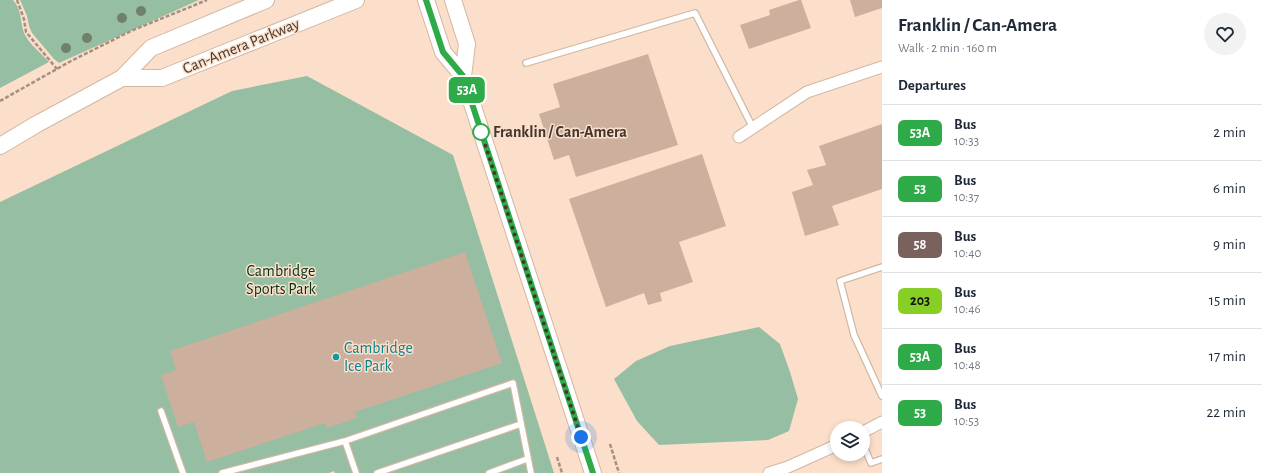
<!DOCTYPE html>
<html lang="en">
<head>
<meta charset="utf-8">
<style>
	:root { --surface:#fff; --page:#f2f2f3; --text:#1f2937; --muted:#747a83; --line:#e0e1e3 }
	body { margin:0; font-family:"Alegreya Sans",sans-serif; background:var(--page); color:var(--text); height:100vh; display:flex; flex-direction:column; font-size:15px; white-space:nowrap }
	* { box-sizing:border-box; margin:0 }
	p { font-size:13px; color:var(--muted) }
	.icon { flex:none; width:22px; height:22px; fill:none; stroke:currentColor; stroke-width:2; stroke-linecap:round; stroke-linejoin:round }
	.map { position:relative; flex:1; overflow:hidden }
	.drawer { display:flex; flex-direction:column; background:var(--surface); width:380px }
	.drawer>* { flex:none }
	.badge { padding:0 8px; border-radius:6px; font-size:14px; line-height:26px }
	.buttons { position:absolute; left:830px; top:421px; display:grid; gap:8px }
	.buttons a { display:grid; place-items:center; width:40px; height:40px; border-radius:50%; background:var(--surface); box-shadow:0 2px 6px #0003; font-size:20px }
	.you { position:absolute; width:20px; height:20px; margin:-10px; border:3px solid #fff; border-radius:50%; background:#1a73e8; box-shadow:0 0 0 6px #1a73e833 }
	.map>.badge { position:absolute; translate:-50% -50%; box-shadow:0 0 0 2px #fff }
	h2 { padding:0 16px; font-size:15px; line-height:36px }
	.round { display:grid; place-items:center; flex:none; width:42px; height:42px; border-radius:21px; background:var(--page) }
	.headline { display:flex; align-items:center; justify-content:space-between; height:68px; padding:0 16px }
	h1 { font-size:19px; font-weight:700; line-height:30px }
	ul { padding:0; list-style:none }
	li { display:flex; align-items:center; gap:12px; height:56px; padding:0 16px; border-top:1px solid var(--line) }
	li div { flex:1 }
	li b { display:block; font-size:15px }
	li em { font-style:normal }
	li .badge { min-width:44px; font-weight:700; text-align:center }
	main { display:flex; flex:1; min-height:0 }
	.map>svg:first-child { display:block }
</style>
</head>
<body>
<main>
<div class="map">
<svg width="882" height="473" viewBox="0 0 882 473">
	<rect width="100%" height="100%" fill="#fbdfca"/>
	<path fill="#96bea2" d="M 0,0 L 13,0 C 22,10 20,21 24,33 C 29,44 41,53 49,62 L 0,88 Z
		M 20,0 L 199,0 L 59,63 L 54,59 L 32,33 L 29,26 L 27,16 Z
		M 307,76 L 453,155 L 554,473 L 335,473 L 334,471 L 329,473 L 0,473 L 0,202 L 232,91 Z
		M 759,327 L 780,344 L 790,372 L 798,399 L 789,431 L 768,440 L 659,445 L 637,421 L 614,379 L 636,361 L 670,346 Z"/>
	<path fill="#cdaf9e" d="M 799,0 L 801,0 L 811,28 L 749,49 L 740,25 L 770,15 L 769,10 Z
		M 850,0 L 882,0 L 882,8 L 855,17 Z
		M 648,54 L 678,145 L 576,177 L 569,155 L 554,160 L 539,114 L 560,107 L 553,84 Z
		M 882,124 L 882,189 L 832,206 L 839,225 L 805,236 L 792,192 L 813,185 L 807,170 L 826,165 L 819,146 Z
		M 702,154 L 726,226 L 679,242 L 693,282 L 660,293 L 662,301 L 648,305 L 644,293 L 606,307 L 569,199 Z
		M 465,252 L 502,363 L 355,412 L 357,418 L 327,428 L 325,423 L 207,462 L 194,422 L 178,427 L 161,375 L 176,370 L 170,351 Z"/>
	<g fill="none" stroke-linecap="round" stroke-linejoin="round">
		<defs>
			<path id="service" d="M 526,63 L 695,13 L 753,128
				M 882,267 L 840,281 L 854,335 L 882,396
				M 161,411 L 183,473
				M 863,444 L 871,463 L 882,459
				M 222,473 L 345,441
				M 356,473 L 345,441 L 513,383 L 531,473
				M 377,473 L 521,424
				M 489,473 L 527,459"/>
			<path id="minor" d="M 739,137 L 807,92 L 882,67
				M 863,432 L 882,422
				M 769,473 L 788,467 L 837,445"/>
			<path id="secondary" d="M 426,0 L 443,52 L 463,76 L 593,473
				M 453,0 L 467,44 L 463,76
				M 122,78 L 162,78 L 356,0
				M 0,146 L 37,124 L 122,78 L 151,48 L 266,0"/>
		</defs>
		<use href="#service" stroke="#d2b7a3" stroke-width="8"/>
		<use href="#minor" stroke="#d2b7a3" stroke-width="13"/>
		<use href="#secondary" stroke="#d2b7a3" stroke-width="18"/>
		<path stroke="#a49081" stroke-width="2.5" stroke-dasharray="4 2" stroke-linecap="butt" d="M 17,0 L 24,19 L 26,32 L 57,69
			M 0,101 L 71,61 L 131,31 L 207,0
			M 610,444 L 619,473
			M 557,457 L 562,473"/>
		<use href="#service" stroke="#fff" stroke-width="5.5"/>
		<use href="#minor" stroke="#fff" stroke-width="11"/>
		<use href="#secondary" stroke="#fff" stroke-width="16"/>
	</g>
	<g fill="#718068">
		<circle cx="141" cy="11" r="5"/>
		<circle cx="122" cy="18" r="5"/>
		<circle cx="87" cy="38" r="5"/>
		<circle cx="66" cy="48" r="5"/>
	</g>
	<g fill="none" stroke-linecap="round" stroke-linejoin="round">
		<defs>
			<path id="line" d="M 426,0 L 443,52 L 463,76 L 593,473"/>
		</defs>
		<use href="#line" stroke="#fff" stroke-width="9"/>
		<use href="#line" stroke="#2eab48" stroke-width="6"/>
		<path stroke="#42372f" stroke-width="4" stroke-dasharray="0 7.2" d="M 481,132 L 581,437"/>
	</g>
	<circle fill="#fff" stroke="#2eab48" stroke-width="2" cx="481" cy="132" r="8"/>
	<circle fill="#0f9aa8" stroke="#fbdfca" stroke-width="1.5" cx="336" cy="357" r="4"/>
	<g text-anchor="middle" dominant-baseline="central" stroke-width="3" stroke-linejoin="round" paint-order="stroke">
		<g font-size="16" fill="#42372f" stroke="#fbdfca">
			<text transform="translate(241 46) rotate(-22)">Can-Amera Parkway</text>
		</g>
		<g font-size="16" font-weight="bold" fill="#42372f" stroke="#fbdfca" text-anchor="start">
			<text x="493" y="132">Franklin / Can-Amera</text>
		</g>
		<g font-size="16" fill="#003318" stroke="#fbdfca">
			<text x="281" y="271">Cambridge<tspan x="281" dy="18">Sports Park</tspan></text>
		</g>
		<g font-size="16" fill="#0d838f" stroke="#fbdfca" text-anchor="start">
			<text x="344" y="348">Cambridge<tspan x="344" dy="18">Ice Park</tspan></text>
		</g>
	</g>
</svg>
<div class="buttons">
<a><svg class="icon" aria-label="layers" viewBox="0 0 24 24"><path d="M12 4l9 5-9 5-9-5zM3 14l9 5 9-5"/></svg></a>
</div>
<div class="you" style="left:581px;top:437px"></div>
<b class="badge" style="left:467px;top:90px;background:#2eab48;color:#fff">53A</b>
</div>
<section class="drawer">
<div class="headline"><div><h1>Franklin / Can-Amera</h1><p>Walk · 2 min · 160 m</p></div><a class="round"><svg class="icon" aria-label="heart" viewBox="0 0 24 24"><path d="M12 20l-8-8c-3-5 5-10 8-4 3-6 11-1 8 4z"/></svg></a></div>
<h2>Departures</h2>
<ul>
<li><span class="badge" style="background:#2eab48;color:#fff">53A</span><div><b>Bus</b><p>10:33</p></div><em>2 min</em></li>
<li><span class="badge" style="background:#2eab48;color:#fff">53</span><div><b>Bus</b><p>10:37</p></div><em>6 min</em></li>
<li><span class="badge" style="background:#79625d;color:#fff">58</span><div><b>Bus</b><p>10:40</p></div><em>9 min</em></li>
<li><span class="badge" style="background:#87cf25;color:#111">203</span><div><b>Bus</b><p>10:46</p></div><em>15 min</em></li>
<li><span class="badge" style="background:#2eab48;color:#fff">53A</span><div><b>Bus</b><p>10:48</p></div><em>17 min</em></li>
<li><span class="badge" style="background:#2eab48;color:#fff">53</span><div><b>Bus</b><p>10:53</p></div><em>22 min</em></li>
</ul>
</section>
</main>
</body>
</html>
